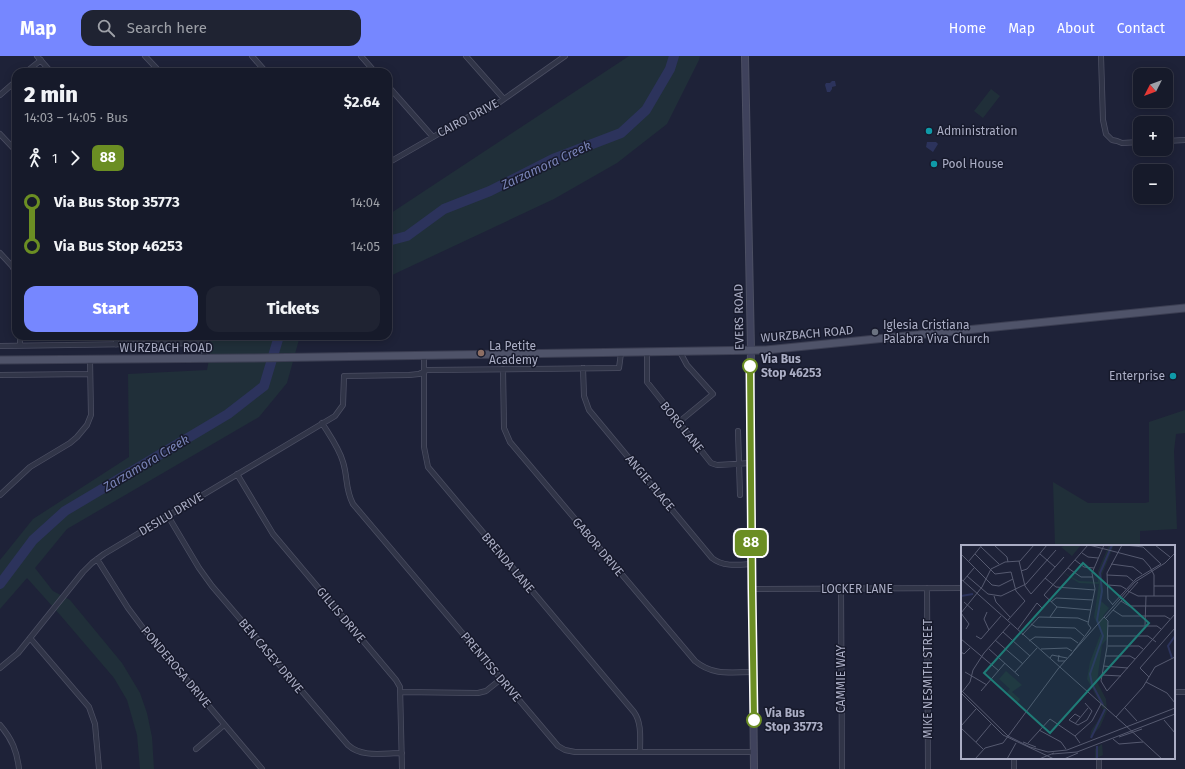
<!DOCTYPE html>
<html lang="en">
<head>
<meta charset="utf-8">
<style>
	:root { --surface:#161a2a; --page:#1f2332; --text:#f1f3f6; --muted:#9ea1a8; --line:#353847; --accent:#7687ff }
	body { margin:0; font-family:"Fira Sans",sans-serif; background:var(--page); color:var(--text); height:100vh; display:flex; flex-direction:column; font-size:15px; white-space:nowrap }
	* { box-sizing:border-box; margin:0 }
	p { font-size:13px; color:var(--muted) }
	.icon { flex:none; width:22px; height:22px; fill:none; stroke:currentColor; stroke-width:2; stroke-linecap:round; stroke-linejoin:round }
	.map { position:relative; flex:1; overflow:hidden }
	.sheet { position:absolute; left:12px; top:12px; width:380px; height:272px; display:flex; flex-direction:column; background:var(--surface); border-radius:12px; box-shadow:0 2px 10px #0003,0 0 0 1px var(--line) }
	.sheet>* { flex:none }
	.badge { padding:0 8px; border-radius:6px; font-size:14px; line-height:26px }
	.needle { width:26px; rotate:228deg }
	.buttons { position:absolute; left:1133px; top:12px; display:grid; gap:8px }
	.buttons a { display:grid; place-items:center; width:40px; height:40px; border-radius:8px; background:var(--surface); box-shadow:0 2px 10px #0003,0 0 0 1px var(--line); font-size:20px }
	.map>.badge { position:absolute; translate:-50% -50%; box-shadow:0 0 0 2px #fff }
	.legs { display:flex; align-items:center; gap:6px; height:44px; padding:0 12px; font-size:13px }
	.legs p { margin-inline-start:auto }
	.summary { display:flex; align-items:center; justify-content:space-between; height:68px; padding:0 12px }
	h1 { font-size:22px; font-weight:800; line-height:30px }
	.cta { display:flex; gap:8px; margin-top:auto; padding:8px 12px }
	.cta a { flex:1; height:46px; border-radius:12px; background:var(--accent); color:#fff; font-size:16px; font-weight:800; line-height:46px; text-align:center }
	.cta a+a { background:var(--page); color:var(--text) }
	ul { padding:0 12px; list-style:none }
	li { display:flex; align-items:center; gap:14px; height:44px; font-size:15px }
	li i { display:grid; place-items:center; width:6px; height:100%; margin:0 5px; background:currentColor }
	li i::after { content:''; width:10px; height:10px; margin:-5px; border:3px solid; border-radius:50%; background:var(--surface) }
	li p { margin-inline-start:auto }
	li:first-child i { background:linear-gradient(#0000 50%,currentColor 0) }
	li:last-child i { background:linear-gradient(currentColor 50%,#0000 0) }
	header { display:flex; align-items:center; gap:24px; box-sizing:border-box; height:56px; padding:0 20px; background:var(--accent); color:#fff }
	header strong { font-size:19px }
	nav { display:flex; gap:22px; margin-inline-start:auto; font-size:14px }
	.search { width:280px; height:36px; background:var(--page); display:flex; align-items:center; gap:10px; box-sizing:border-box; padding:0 14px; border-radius:12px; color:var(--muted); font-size:15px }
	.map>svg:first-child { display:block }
</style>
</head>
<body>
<header>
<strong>Map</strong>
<div class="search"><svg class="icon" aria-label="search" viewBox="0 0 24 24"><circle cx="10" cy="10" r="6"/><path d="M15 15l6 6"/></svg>Search here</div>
<nav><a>Home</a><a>Map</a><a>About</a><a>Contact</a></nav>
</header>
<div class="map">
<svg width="1185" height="713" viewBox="0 0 1185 713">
	<rect width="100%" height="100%" fill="#1e2238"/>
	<path fill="#202f39" d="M 629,0 L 700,0 L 699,4 L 667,68 L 617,107 L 554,143 L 388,221 L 388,159 Z
		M 991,33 L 1000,40 L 983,62 L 974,55 Z
		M 210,280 L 300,280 L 287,327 L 259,361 L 67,473 L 35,512 L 53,535 L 70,544 L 122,607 L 140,637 L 147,657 L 152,681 L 154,713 L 140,713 L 137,679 L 127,644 L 114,622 L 61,560 L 27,522 L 0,553 L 0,504 L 33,463 L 129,401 L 128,318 L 207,314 L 211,292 Z
		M 1185,354 L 1185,377 L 1176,378 L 1174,395 L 1177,473 L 1140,475 L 1140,490 L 1055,490 L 1053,426 L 1088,447 L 1145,447 L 1149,446 L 1149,366 Z"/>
	<path fill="#2c335c" d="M 832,25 L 835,25 L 836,30 L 832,31 L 832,33 L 830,36 L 827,36 L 825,29 L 826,27 L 830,27 Z
		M 927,86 L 936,86 L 938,88 L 933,96 L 926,91 Z"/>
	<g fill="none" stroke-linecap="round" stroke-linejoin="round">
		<path stroke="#2c335c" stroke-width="10" d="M 388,185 L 407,180 L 444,153 L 490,135 L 553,103 L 621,77 L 646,54 L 670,13 L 674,0
			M 0,528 L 33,484 L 65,455 L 228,358 L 264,330 L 279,280"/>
		<defs>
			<path id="street" d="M 37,0 L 51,16
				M 145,0 L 160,16
				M 252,0 L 266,16
				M 361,0 L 375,16
				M 466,0 L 504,43
				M 1101,0 L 1103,64 L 1106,78 L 1112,84 L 1117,85 L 1122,87 L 1140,86
				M 26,16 L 41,4
				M 388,30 L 433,81
				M 0,39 L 16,25
				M 0,78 L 16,95
				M 1166,85 L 1185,84
				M 388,107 L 466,62 L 489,53 L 497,48 L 565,0
				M 0,197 L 12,210 L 16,217
				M 20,280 L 20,289
				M 116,280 L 116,289
				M 0,290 L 205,287
				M 647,296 L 647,326 L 711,407 L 717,409 L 751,407
				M 424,300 L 424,391 L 428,411 L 634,656 C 642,667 640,683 640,696
				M 204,303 L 205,280
				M 583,312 L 584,340 L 589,354 L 712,502 C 723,511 738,509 751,508
				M 503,313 L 504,372 L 510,386 L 695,605 C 713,620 731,616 753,616
				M 0,319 L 90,318
				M 679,366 L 713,338 L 687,309 L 680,296
				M 322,367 C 330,380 339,392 343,406 C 348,422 345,433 353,448 L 558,690 L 565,694 L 575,696 L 754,696
				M 738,375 L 740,439
				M 237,418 L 273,478 L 396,624 L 400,631 L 402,713
				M 0,439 L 30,411 L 70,387 L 77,381 L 87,369 L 91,359 L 90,304
				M 168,460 L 199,512 L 212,530 L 348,689 C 362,702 384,697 402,697
				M 97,503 L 128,552 L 143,572 L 262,713
				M 927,532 L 928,713
				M 752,533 L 962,532
				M 841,533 L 842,713
				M 30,582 L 89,651 L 95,668 L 99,713
				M 0,612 L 18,597 L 83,516 L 92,507 L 104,498 L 335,360 L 343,349 L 344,320 L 409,319 L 419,318 L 427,314 L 619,312 L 621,297
				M 401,636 L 478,637 L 486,635 L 501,623
				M 1174,636 L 1185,636
				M 0,669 C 12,683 17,695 19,713
				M 196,693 L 224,669
				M 1014,702 L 1014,713
				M 1099,702 L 1099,713"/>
			<path id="secondary" d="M 745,0 L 751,294 L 750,348 L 754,713"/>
			<path id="primary" d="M 0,304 L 249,302 L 766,294 L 1185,252"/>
		</defs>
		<use href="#street" stroke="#4c4f63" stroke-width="6"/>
		<use href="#secondary" stroke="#4c4f63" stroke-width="8"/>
		<use href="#primary" stroke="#3b3e52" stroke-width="9"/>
		<use href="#street" stroke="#313548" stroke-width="4.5"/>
		<use href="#secondary" stroke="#3f425c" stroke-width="6"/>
		<use href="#primary" stroke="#4f5369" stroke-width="7"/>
	</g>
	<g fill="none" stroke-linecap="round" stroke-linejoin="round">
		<defs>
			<path id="line-1" d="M 750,310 L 752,533 L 754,664"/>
		</defs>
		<use href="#line-1" stroke="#fff" stroke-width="9"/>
		<use href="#line-1" stroke="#6b8e23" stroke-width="6"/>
	</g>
	<g fill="#0f9aa8" stroke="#171a2c" stroke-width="1.5">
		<circle cx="929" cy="75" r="4"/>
		<circle cx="934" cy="108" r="4"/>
		<circle cx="1173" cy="320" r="4"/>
	</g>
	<circle fill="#6b7280" stroke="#171a2c" stroke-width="1.5" cx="875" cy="276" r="4"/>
	<circle fill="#8d6e63" stroke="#171a2c" stroke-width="1.5" cx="481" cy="297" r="4"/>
	<g fill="#fff" stroke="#6b8e23" stroke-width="2">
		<circle cx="750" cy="310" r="7"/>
		<circle cx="754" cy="664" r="7"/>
	</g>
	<g text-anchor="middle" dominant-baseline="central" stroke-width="3" stroke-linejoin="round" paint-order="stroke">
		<g font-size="12" fill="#abaec5" stroke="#171a2c">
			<text transform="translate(468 62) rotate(-28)">CAIRO DRIVE</text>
			<text transform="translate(739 261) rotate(-91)">EVERS ROAD</text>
			<text transform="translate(807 278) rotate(-5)">WURZBACH ROAD</text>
			<text x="166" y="292">WURZBACH ROAD</text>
			<text transform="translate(682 371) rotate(51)">BORG LANE</text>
			<text transform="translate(650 427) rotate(50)">ANGIE PLACE</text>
			<text transform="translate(171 458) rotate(-31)">DESILU DRIVE</text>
			<text transform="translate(598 491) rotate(50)">GABOR DRIVE</text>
			<text transform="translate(508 507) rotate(50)">BRENDA LANE</text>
			<text x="857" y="533">LOCKER LANE</text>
			<text transform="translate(341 559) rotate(50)">GILLIS DRIVE</text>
			<text transform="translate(271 600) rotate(50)">BEN CASEY DRIVE</text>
			<text transform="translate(176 611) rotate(50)">PONDEROSA DRIVE</text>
			<text transform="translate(491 611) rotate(50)">PRENTISS DRIVE</text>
			<text transform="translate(841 623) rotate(-90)">CAMMIE WAY</text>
			<text transform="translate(928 623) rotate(-90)">MIKE NESMITH STREET</text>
		</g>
		<g font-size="12" fill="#abaec5" stroke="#171a2c" text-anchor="start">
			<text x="937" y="75">Administration</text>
			<text x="942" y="108">Pool House</text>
			<text x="883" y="269">Iglesia Cristiana<tspan x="883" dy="14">Palabra Viva Church</tspan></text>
			<text x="489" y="290">La Petite<tspan x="489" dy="14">Academy</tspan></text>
			<text x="1165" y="320" text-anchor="end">Enterprise</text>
		</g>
		<g font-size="12" font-weight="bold" fill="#abaec5" stroke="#171a2c" text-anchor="start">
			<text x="761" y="303">Via Bus<tspan x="761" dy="14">Stop 46253</tspan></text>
			<text x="765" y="657">Via Bus<tspan x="765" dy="14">Stop 35773</tspan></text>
		</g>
		<g font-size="13" font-style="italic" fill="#7882b5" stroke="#171a2c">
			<text transform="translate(546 109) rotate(-25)">Zarzamora Creek</text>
			<text transform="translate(146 407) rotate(-31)">Zarzamora Creek</text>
		</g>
	</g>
	<g transform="translate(961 489)">
		<rect width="214" height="214" fill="#1e2238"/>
		<path d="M 106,0 L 120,0 L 111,11 L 100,2 ZM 148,0 L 153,0 L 141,30 L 140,56 L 148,63 L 142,71 L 146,76 L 146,94 L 141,100 L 136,137 L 145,154 L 146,166 L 139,182 L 129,193 L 130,186 L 143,166 L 126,134 L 129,117 L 140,88 L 133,72 L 138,39 L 118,38 L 95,23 L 118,36 L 137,37 L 137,26 ZM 45,126 L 61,140 L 51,147 L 59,154 L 56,159 L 46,147 L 49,144 L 38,134 ZM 141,199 L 142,210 L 134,214 L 134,204 Z" fill="#202f39"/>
		<path fill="none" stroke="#2c335c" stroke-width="2" d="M 0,51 L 12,49M 211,113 L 207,101 L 214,91M 142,160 L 131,139 L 129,129 L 142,91 L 136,75 L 141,46 L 139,28 L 151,0M 130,193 L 144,164M 136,201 L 136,214"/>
		<path fill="none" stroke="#565a70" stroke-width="1" d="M 33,0 L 46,12 L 47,17M 127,0 L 83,50 L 96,62 L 130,65M 128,0 L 182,14 L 189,22 L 193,30 L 193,51M 194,0 L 209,12M 20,2 L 38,19M 121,8 L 127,12 L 137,13M 0,9 L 31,40 L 38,41 L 52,34M 14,9 L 34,29 L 50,27 L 55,46 L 64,56 L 47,75M 79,9 L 94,22M 114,15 L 123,22 L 133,23M 8,16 L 21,0M 58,16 L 64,41 L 70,49 L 103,12M 150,19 L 172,22 L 181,29M 107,23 L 120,32 L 132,32M 60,26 L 66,24 L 86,0M 146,30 L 166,31 L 172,36M 6,31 L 27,49 L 40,51 L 65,39 L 95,5M 84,33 L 95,42 L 134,45M 0,34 L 164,180M 2,36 L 13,23M 147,40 L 160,41 L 165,44M 193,41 L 214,41M 167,46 L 177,51 L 214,51M 33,51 L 35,57 L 49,72M 160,56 L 168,61 L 214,61M 3,57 L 12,65M 90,57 L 95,53 L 132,55M 151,60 L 175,34 L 200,19 L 182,2 L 164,0M 152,60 L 147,54 L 146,28 L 161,0M 152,65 L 161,71 L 204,71 L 209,74M 26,67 L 23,74 L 28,85M 0,68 L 21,42 L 30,24 L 44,17 L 59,16 L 73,0M 0,68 L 8,79 L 5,84M 89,72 L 96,62M 143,72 L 147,76 L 146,102 L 140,136 L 146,146 L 214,69M 145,73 L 177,37M 70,79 L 75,82 L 114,83 L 123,91M 147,81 L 196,81 L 200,84M 184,81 L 185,51M 57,84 L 76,58 L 81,63M 42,87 L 69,111M 61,90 L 78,72 L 117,73 L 127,77M 15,91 L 20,94 L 40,71M 147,91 L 187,91 L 195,97M 0,94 L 38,126M 34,95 L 62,119M 68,96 L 74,92 L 110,93 L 117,98M 147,101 L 178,101 L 182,104M 28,104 L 58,131M 80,104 L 106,103 L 111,106M 0,107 L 3,109 L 9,103M 98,110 L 97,116 L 104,116M 109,111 L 130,83 L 127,79 L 134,44 L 131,28 L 143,0M 145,111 L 169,111 L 174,114M 89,113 L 91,110 L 106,113M 142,121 L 167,123M 4,127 L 26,140M 54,127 L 76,103M 141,130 L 160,131M 188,132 L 179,123 L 214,83M 185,137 L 206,148 L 214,158M 0,145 L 47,191 L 69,202 L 87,207 L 106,205 L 214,163M 2,146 L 9,137 L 12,125 L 23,108 L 49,79M 20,146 L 44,118M 0,148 L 42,190 L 93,214M 164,163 L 176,176M 119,172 L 114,169 L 108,175 L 117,180 L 126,175 L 131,166 L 124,158M 155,172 L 182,142 L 194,122 L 214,112M 203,175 L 214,188M 114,179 L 127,163M 164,180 L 201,214M 0,181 L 15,164M 0,183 L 22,204M 78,185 L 100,197 L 105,204M 114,191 L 131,176 L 140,159M 158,192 L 181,184M 152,194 L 158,199 L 182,197M 15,197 L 30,179M 62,197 L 75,202M 67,198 L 89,174 L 114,191 L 119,198M 91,209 L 116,207 L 214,169M 14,214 L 24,203 L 42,198 L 97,124 L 174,37 L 204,18 L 214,8M 46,214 L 55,198M 78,214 L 93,208M 103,214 L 117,208"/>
		<path fill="#1f7c77" fill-opacity="0.15" stroke="#1f7c77" stroke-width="2" d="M 122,18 L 188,78 L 89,188 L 23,128 Z"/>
		<rect width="214" height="214" fill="none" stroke="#abaec5" stroke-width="2"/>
	</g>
</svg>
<div class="buttons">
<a><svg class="needle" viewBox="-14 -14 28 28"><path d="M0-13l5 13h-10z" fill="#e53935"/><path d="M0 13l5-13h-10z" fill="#9ea1a8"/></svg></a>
<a>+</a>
<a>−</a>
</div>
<b class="badge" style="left:751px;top:487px;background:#6b8e23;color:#fff">88</b>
<section class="sheet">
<div class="summary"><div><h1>2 min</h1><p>14:03 – 14:05 · Bus</p></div><b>$2.64</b></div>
<div class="legs"><svg class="icon" aria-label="walk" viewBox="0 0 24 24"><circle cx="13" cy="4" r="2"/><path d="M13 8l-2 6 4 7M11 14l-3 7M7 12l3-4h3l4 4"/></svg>1<svg class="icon" aria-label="forward" viewBox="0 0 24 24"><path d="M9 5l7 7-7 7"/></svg><b class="badge" style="background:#6b8e23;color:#fff">88</b></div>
<ul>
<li><i style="color:#6b8e23"></i><b>Via Bus Stop 35773</b><p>14:04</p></li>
<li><i style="color:#6b8e23"></i><b>Via Bus Stop 46253</b><p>14:05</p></li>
</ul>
<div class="cta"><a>Start</a><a>Tickets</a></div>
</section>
</div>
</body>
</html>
